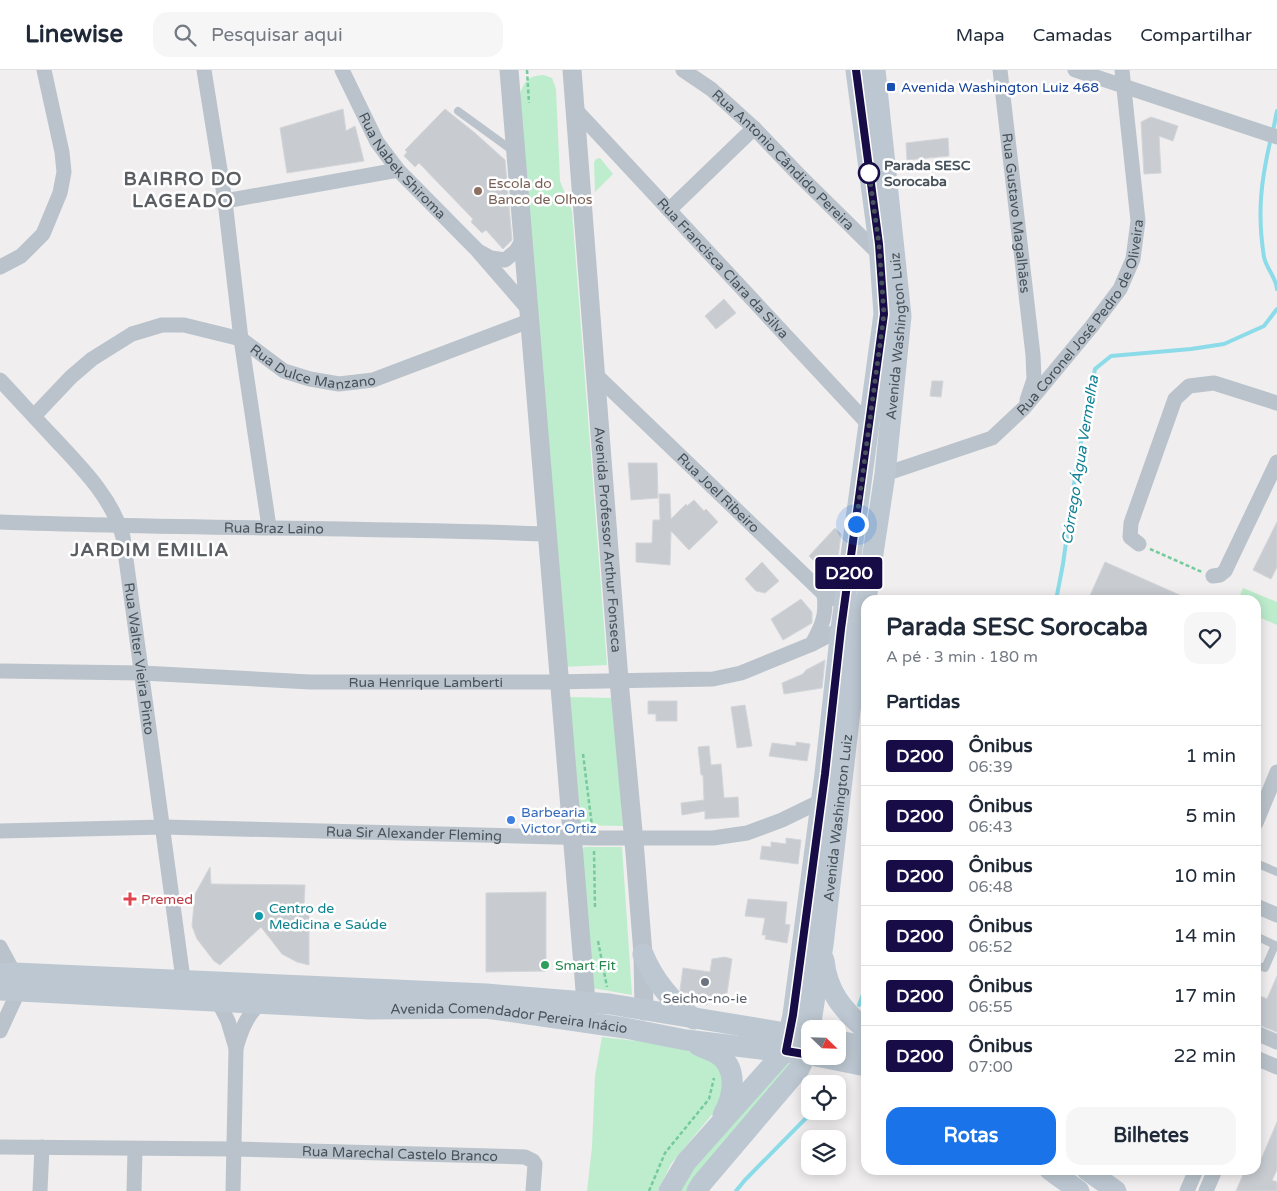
<!DOCTYPE html>
<html lang="pt">
<head>
<meta charset="utf-8">
<style>
	:root { --surface:#fff; --page:#f6f6f7; --text:#1f2937; --muted:#747a83; --line:#e0e1e3; --accent:#1a73e8 }
	body { margin:0; font-family:"Varela Round",sans-serif; background:var(--page); color:var(--text); height:100vh; display:flex; flex-direction:column; font-size:19px; white-space:nowrap }
	* { box-sizing:border-box; margin:0 }
	p { font-size:16px; color:var(--muted) }
	.icon { flex:none; width:28px; height:28px; fill:none; stroke:currentColor; stroke-width:2; stroke-linecap:round; stroke-linejoin:round }
	.map { position:relative; flex:1; overflow:hidden }
	.drawer { position:absolute; left:861px; top:525px; width:400px; height:580px; display:flex; flex-direction:column; background:var(--surface); border-radius:15px; box-shadow:0 2px 12px #0003 }
	.drawer>* { flex:none }
	.badge { padding:0 10px; border-radius:4px; font-size:18px; line-height:32px }
	.needle { width:32px; rotate:113deg }
	.tools { position:absolute; left:801px; top:950px; display:grid; gap:10px }
	.tools a { display:grid; place-items:center; width:45px; height:45px; border-radius:10px; background:var(--surface); box-shadow:0 2px 12px #0003; font-size:25px }
	.you { position:absolute; width:25px; height:25px; margin:-12px; border:4px solid #fff; border-radius:50%; background:#1a73e8; box-shadow:0 0 0 8px #1a73e833 }
	.map>.badge { position:absolute; translate:-50% -50%; box-shadow:0 0 0 2px #fff }
	h2 { padding:0 25px; font-size:19px; line-height:45px }
	.round { display:grid; place-items:center; flex:none; width:52px; height:52px; border-radius:15px; background:var(--page) }
	.head { display:flex; align-items:center; justify-content:space-between; height:85px; padding:0 25px }
	h1 { font-size:24px; font-weight:800; line-height:38px }
	.action { display:flex; gap:10px; margin-top:auto; padding:10px 25px }
	.action a { flex:1; height:58px; border-radius:15px; background:var(--accent); color:#fff; font-size:20px; font-weight:800; line-height:58px; text-align:center }
	.action a+a { background:var(--page); color:var(--text) }
	ul { padding:0; list-style:none }
	li { display:flex; align-items:center; gap:15px; height:60px; padding:0 25px; border-top:1px solid var(--line) }
	li div { flex:1 }
	li b { display:block; font-size:19px }
	li em { font-style:normal }
	li .badge { min-width:55px; font-weight:700; text-align:center }
	header { display:flex; align-items:center; gap:30px; box-sizing:border-box; height:70px; padding:0 25px; background:var(--surface); border-bottom:1px solid var(--line) }
	header strong { font-size:24px }
	nav { display:flex; gap:28px; margin-inline-start:auto; font-size:18px }
	.search { width:350px; height:45px; background:var(--page); display:flex; align-items:center; gap:12px; box-sizing:border-box; padding:0 18px; border-radius:15px; color:var(--muted); font-size:19px }
	.map>svg:first-child { display:block }
</style>
</head>
<body>
<header>
<strong>Linewise</strong>
<div class="search"><svg class="icon" aria-label="search" viewBox="0 0 24 24"><circle cx="10" cy="10" r="6"/><path d="M15 15l6 6"/></svg>Pesquisar aqui</div>
<nav><a>Mapa</a><a>Camadas</a><a>Compartilhar</a></nav>
</header>
<div class="map">
<svg width="1277" height="1121" viewBox="0 0 1277 1121">
	<rect width="100%" height="100%" fill="#f0eeee"/>
	<path fill="#bdedcd" d="M 544,5 L 552,8 L 556,19 L 560,111 L 572,141 L 607,595 L 560,597 L 519,26 C 525,11 527,6 544,5 Z
		M 600,88 L 613,104 L 595,122 L 594,92 L 596,89 Z
		M 1243,518 L 1277,532 L 1277,555 L 1256,546 L 1256,530 L 1238,530 Z
		M 569,627 L 613,628 L 623,756 L 579,755 Z
		M 584,777 L 622,777 L 632,925 L 592,918 L 581,782 Z
		M 602,967 C 631,971 697,974 717,997 C 725,1006 724,1019 724,1030 L 671,1094 L 658,1121 L 587,1121 L 592,1077 L 595,1006 Z
		M 783,990 L 791,994 L 688,1121 L 675,1121 Z"/>
	<g fill="none" stroke-linecap="round" stroke-linejoin="round">
		<path stroke="#8bdbe9" stroke-width="4" d="M 1273,61 L 1277,41
			M 1271,68 C 1261,110 1257,143 1264,187 C 1266,198 1276,207 1277,219
			M 1054,530 L 1057,525 L 1063,494 L 1077,393 L 1095,299 L 1111,286 L 1191,279 L 1224,274 L 1264,256 L 1277,239
			M 859,935 L 866,917
			M 736,1121 L 745,1110 L 813,1041"/>
	</g>
	<path fill="#c8cbd0" stroke="#d2d5d9" d="M 343,39 L 346,61 L 355,56 L 364,91 L 287,103 L 280,58 Z
		M 445,39 L 475,63 L 505,90 L 512,170 L 503,179 L 486,160 L 482,163 L 471,152 L 473,149 L 419,93 L 415,97 L 404,86 L 407,82 L 405,80 Z
		M 1151,47 L 1178,56 L 1173,71 L 1159,66 L 1161,103 L 1144,104 L 1141,52 Z
		M 948,68 L 949,86 L 907,90 L 906,73 Z
		M 724,229 L 736,243 L 716,259 L 705,246 Z
		M 932,311 L 943,311 L 941,327 L 930,326 Z
		M 628,393 L 657,393 L 658,428 L 631,430 Z
		M 659,424 L 670,424 L 671,449 L 686,434 L 687,436 L 694,430 L 704,441 L 706,439 L 718,452 L 689,480 L 671,461 L 670,495 L 636,492 L 636,473 L 652,473 L 653,450 L 660,450 Z
		M 1277,452 L 1277,497 L 1271,509 L 1253,500 Z
		M 835,458 L 841,464 L 836,504 L 832,508 L 809,486 Z
		M 762,492 L 779,511 L 765,523 L 756,521 L 745,509 Z
		M 1105,492 L 1191,530 L 1088,530 Z
		M 801,529 L 812,542 L 812,553 L 783,570 L 771,549 Z
		M 825,590 L 822,618 L 784,624 L 782,613 L 803,604 L 806,600 Z
		M 648,631 L 677,631 L 677,651 L 656,651 L 656,644 L 648,644 Z
		M 745,635 L 752,676 L 737,678 L 731,637 Z
		M 796,672 L 810,674 L 807,691 L 769,686 L 772,673 L 796,676 Z
		M 709,676 L 711,695 L 721,694 L 724,728 L 738,727 L 739,747 L 705,749 L 705,741 L 682,745 L 681,733 L 704,730 L 703,705 L 701,705 L 698,677 Z
		M 786,768 L 801,770 L 798,794 L 760,789 L 762,776 L 771,777 L 771,772 L 786,774 Z
		M 210,797 L 211,814 L 305,815 L 304,835 L 309,834 L 309,895 L 297,892 L 282,884 L 261,857 L 220,895 L 214,891 L 197,869 L 192,856 L 195,824 Z
		M 546,822 L 546,901 L 486,902 L 486,823 Z
		M 748,829 L 787,832 L 785,854 L 790,855 L 787,873 L 765,869 L 766,865 L 762,865 L 765,848 L 745,846 Z
		M 725,887 L 732,889 L 726,930 L 708,927 L 707,935 L 698,934 L 697,925 L 682,922 L 680,920 L 683,898 L 710,902 L 712,889 Z
		M 1277,906 L 1277,962 L 1256,954 L 1256,924 L 1267,929 Z
		M 1277,1052 L 1277,1100 L 1272,1110 L 1277,1112 L 1277,1121 L 1236,1121 L 1245,1100 L 1256,1100 L 1256,1091 L 1260,1092 Z"/>
	<g fill="none" stroke-linecap="round" stroke-linejoin="round">
		<path stroke="#76ca9c" stroke-width="2.5" stroke-dasharray="4 2.5" stroke-linecap="butt" d="M 527,0 L 529,33
			M 1150,479 L 1202,502
			M 583,684 L 592,756
			M 594,781 L 595,838
			M 598,871 L 607,917
			M 649,1121 L 665,1083 L 709,1029 L 714,1008"/>
		<path stroke="#bac3cb" stroke-width="8" d="M 458,41 L 513,81
			M 1256,793 L 1277,802
			M 1256,866 L 1275,875 L 1265,898 L 1256,895"/>
		<g stroke="#bac3cb" stroke-width="15">
			<path d="M 204,0 L 225,131 L 241,269 L 269,457"/>
			<path id="s1" d="M 342,0 L 377,72 L 398,100 L 477,180 L 529,240"/>
			<path id="s2" d="M 683,0 L 711,19 L 754,58 L 798,104 L 880,185"/>
			<path id="s3" d="M 1000,0 L 1033,285 L 1034,309 L 1027,330"/>
			<path d="M 1075,0 L 1277,67"/>
			<path id="s4" d="M 576,40 L 870,356"/>
			<path d="M 225,131 L 398,100"/>
			<path d="M 669,140 L 754,58"/>
			<path d="M 480,182 L 491,188 L 505,190 L 516,181 L 524,168"/>
			<path d="M 0,197 L 21,186 L 43,164 L 60,123 L 64,102 L 62,82 L 44,0"/>
			<path id="s5" d="M 596,305 L 824,524 L 845,533"/>
			<path id="s6" d="M 0,310 C 18,329 35,348 53,367 C 80,396 112,427 123,467 L 183,909"/>
			<path id="s7" d="M 34,346 L 71,307 L 92,289 L 132,264 L 162,255 L 184,255 L 241,269 L 284,301 L 310,309 L 339,314 L 373,310 L 529,251"/>
			<path id="s8" d="M 885,404 L 992,368 L 1024,338 L 1092,256 L 1120,219 L 1133,189 L 1138,151 L 1122,0"/>
			<path id="s9" d="M 0,452 C 182,459 364,457 546,464"/>
			<path d="M 1139,474 L 1130,467 L 1131,453 L 1175,329 L 1189,316 L 1214,313 L 1277,333"/>
			<path d="M 1213,506 L 1220,505 L 1225,501 L 1277,392"/>
			<path d="M 812,574 C 822,556 827,545 824,524"/>
			<path id="s10" d="M 0,601 L 142,603 L 310,612 L 551,612 L 713,609 L 741,603 L 812,574 L 841,559"/>
			<path d="M 1256,753 L 1277,702"/>
			<path id="s11" d="M 0,761 L 163,757 L 594,768 L 713,768 L 747,763 L 782,750 L 821,731"/>
			<path d="M 1256,836 L 1277,845"/>
			<path d="M 0,877 L 14,903 L 18,922 L 0,961"/>
			<path d="M 218,931 L 228,951 L 236,978 C 241,961 246,947 259,934"/>
			<path d="M 1256,963 L 1277,972"/>
			<path d="M 1256,988 L 1277,997"/>
			<path id="s12" d="M 0,1077 L 234,1079 L 525,1087 L 533,1091 L 535,1094 L 533,1121"/>
			<path d="M 40,1121 L 42,1077"/>
			<path d="M 134,1121 L 135,1079"/>
			<path d="M 233,1121 L 236,978"/>
			<path d="M 1187,1121 L 1196,1100"/>
			<path d="M 1206,1121 L 1215,1100"/>
		</g>
		<g stroke="#bac3cb" stroke-width="19">
			<path d="M 509,0 L 586,932"/>
			<path id="s13" d="M 572,0 L 619,610 L 635,783 L 643,884 L 644,941"/>
		</g>
		<g stroke="#bcc7d1" stroke-width="21">
			<path id="s14" d="M 866,530 L 885,404 L 901,246 L 875,0"/>
			<path d="M 643,884 C 654,911 671,931 694,949"/>
			<path d="M 824,890 C 827,922 843,940 866,960"/>
			<path d="M 0,904 L 14,903 L 486,924 L 610,934 L 810,967"/>
			<path id="s15" d="M 0,920 L 370,939 L 486,938 L 625,958 L 686,970 L 810,985"/>
			<path d="M 838,971 L 866,976"/>
			<path d="M 698,975 C 704,978 710,980 716,983 C 739,997 734,1026 723,1045"/>
			<path d="M 816,986 L 866,996"/>
			<path d="M 1050,1100 L 1079,1121"/>
			<path d="M 1087,1100 L 1116,1121"/>
			<path d="M 669,1121 L 686,1092 L 785,981 L 793,945 L 825,704 L 841,559 L 884,244 L 879,174 L 856,0"/>
			<path id="s16" d="M 697,1121 L 702,1113 L 792,1007 L 799,999 L 806,984 L 823,875 L 850,641 L 866,530"/>
		</g>
	</g>
	<g fill="none" stroke-linecap="round" stroke-linejoin="round">
		<defs>
			<path id="line" d="M 810,985 L 786,981 L 793,945 L 825,704 L 841,559 L 884,244 L 879,174 L 856,0"/>
		</defs>
		<use href="#line" stroke="#fff" stroke-width="11"/>
		<use href="#line" stroke="#170c46" stroke-width="8"/>
		<path stroke="#47525b" stroke-width="5" stroke-dasharray="0 9" d="M 856,454 L 884,244 L 879,174 L 869,103"/>
	</g>
	<rect fill="#1a4fb4" stroke="#fff" stroke-width="2" x="886" y="12" width="10" height="10" rx="2.5"/>
	<circle fill="#fff" stroke="#170c46" stroke-width="2.5" cx="869" cy="103" r="10"/>
	<circle fill="#8d6e63" stroke="#fff" stroke-width="2" cx="478" cy="121" r="5"/>
	<circle fill="#3f7fe0" stroke="#fff" stroke-width="2" cx="511" cy="750" r="5"/>
	<path fill="#e0444e" stroke="#fff" stroke-width="2" d="M127.5 821.5h5v5h5v5h-5v5h-5v-5h-5v-5h5z"/>
	<circle fill="#0f9aa8" stroke="#fff" stroke-width="2" cx="259" cy="846" r="5"/>
	<circle fill="#2e9e5b" stroke="#fff" stroke-width="2" cx="545" cy="895" r="5"/>
	<circle fill="#6b7280" stroke="#fff" stroke-width="2" cx="705" cy="912" r="5"/>
	<g text-anchor="middle" dominant-baseline="central" stroke-width="5" stroke-linejoin="round" paint-order="stroke">
		<g font-size="14" fill="#164399" stroke="#fff" text-anchor="start">
			<text x="901" y="17">Avenida Washington Luiz 468</text>
		</g>
		<g font-size="14" fill="#47525b" stroke="#fff">
			<text stroke="none"><textPath href="#s2" startOffset="135">Rua Antonio Cândido Pereira</textPath></text>
			<text stroke="none"><textPath href="#s1" startOffset="114">Rua Nabek Shiroma</textPath></text>
			<text stroke="none"><textPath href="#s3" startOffset="144">Rua Gustavo Magalhães</textPath></text>
			<text stroke="none"><textPath href="#s4" startOffset="216">Rua Francisca Clara da Silva</textPath></text>
			<text stroke="none"><textPath href="#s8" startOffset="266">Rua Coronel José Pedro de Oliveira</textPath></text>
			<text stroke="none"><textPath href="#s14" startOffset="266">Avenida Washington Luiz</textPath></text>
			<text stroke="none"><textPath href="#s7" startOffset="321">Rua Dulce Manzano</textPath></text>
			<text stroke="none"><textPath href="#s5" startOffset="170">Rua Joel Ribeiro</textPath></text>
			<text stroke="none"><textPath href="#s9" startOffset="274">Rua Braz Laino</textPath></text>
			<text stroke="none"><textPath href="#s13" startOffset="471">Avenida Professor Arthur Fonseca</textPath></text>
			<text stroke="none"><textPath href="#s6" startOffset="324">Rua Walter Vieira Pinto</textPath></text>
			<text stroke="none"><textPath href="#s10" startOffset="426">Rua Henrique Lamberti</textPath></text>
			<text stroke="none"><textPath href="#s16" startOffset="414">Avenida Washington Luiz</textPath></text>
			<text stroke="none"><textPath href="#s11" startOffset="414">Rua Sir Alexander Fleming</textPath></text>
			<text stroke="none"><textPath href="#s15" startOffset="510">Avenida Comendador Pereira Inácio</textPath></text>
			<text stroke="none"><textPath href="#s12" startOffset="400">Rua Marechal Castelo Branco</textPath></text>
		</g>
		<g font-size="14" font-weight="bold" fill="#47525b" stroke="#fff" text-anchor="start">
			<text x="884" y="95">Parada SESC<tspan x="884" dy="16">Sorocaba</tspan></text>
		</g>
		<g font-size="14" fill="#785e54" stroke="#fff" text-anchor="start">
			<text x="488" y="113">Escola do<tspan x="488" dy="16">Banco de Olhos</tspan></text>
		</g>
		<g font-size="14" fill="#366cbe" stroke="#fff" text-anchor="start">
			<text x="521" y="742">Barbearia<tspan x="521" dy="16">Victor Ortiz</tspan></text>
		</g>
		<g font-size="14" fill="#be3a42" stroke="#fff" text-anchor="start">
			<text x="141" y="829">Premed</text>
		</g>
		<g font-size="14" fill="#0d838f" stroke="#fff" text-anchor="start">
			<text x="269" y="838">Centro de<tspan x="269" dy="16">Medicina e Saúde</tspan></text>
		</g>
		<g font-size="14" fill="#27864d" stroke="#fff" text-anchor="start">
			<text x="555" y="895">Smart Fit</text>
		</g>
		<g font-size="14" fill="#5b616d" stroke="#fff">
			<text x="705" y="928">Seicho-no-ie</text>
		</g>
		<g font-size="15" font-style="italic" fill="#108295" stroke="#fff">
			<text transform="translate(1080 390) rotate(-81)">Córrego Água Vermelha</text>
		</g>
		<g font-size="19" font-weight="bold" letter-spacing="1" fill="#5b5f63" stroke="#fff">
			<text x="183" y="109">BAIRRO DO<tspan x="183" dy="22">LAGEADO</tspan></text>
			<text x="150" y="480">JARDIM EMILIA</text>
		</g>
	</g>
</svg>
<div class="tools">
<a><svg class="needle" viewBox="-14 -14 28 28"><path d="M0-13l5 13h-10z" fill="#e53935"/><path d="M0 13l5-13h-10z" fill="#747a83"/></svg></a>
<a><svg class="icon" aria-label="locate" viewBox="0 0 24 24"><circle cx="12" cy="12" r="6"/><path d="M12 2v4M12 18v4M2 12h4M18 12h4"/></svg></a>
<a><svg class="icon" aria-label="layers" viewBox="0 0 24 24"><path d="M12 4l9 5-9 5-9-5zM3 14l9 5 9-5"/></svg></a>
</div>
<div class="you" style="left:856px;top:454px"></div>
<b class="badge" style="left:849px;top:503px;background:#170c46;color:#fff">D200</b>
<section class="drawer">
<div class="head"><div><h1>Parada SESC Sorocaba</h1><p>A pé · 3 min · 180 m</p></div><a class="round"><svg class="icon" aria-label="heart" viewBox="0 0 24 24"><path d="M12 20l-8-8c-3-5 5-10 8-4 3-6 11-1 8 4z"/></svg></a></div>
<h2>Partidas</h2>
<ul>
<li><span class="badge" style="background:#170c46;color:#fff">D200</span><div><b>Ônibus</b><p>06:39</p></div><em>1 min</em></li>
<li><span class="badge" style="background:#170c46;color:#fff">D200</span><div><b>Ônibus</b><p>06:43</p></div><em>5 min</em></li>
<li><span class="badge" style="background:#170c46;color:#fff">D200</span><div><b>Ônibus</b><p>06:48</p></div><em>10 min</em></li>
<li><span class="badge" style="background:#170c46;color:#fff">D200</span><div><b>Ônibus</b><p>06:52</p></div><em>14 min</em></li>
<li><span class="badge" style="background:#170c46;color:#fff">D200</span><div><b>Ônibus</b><p>06:55</p></div><em>17 min</em></li>
<li><span class="badge" style="background:#170c46;color:#fff">D200</span><div><b>Ônibus</b><p>07:00</p></div><em>22 min</em></li>
</ul>
<div class="action"><a>Rotas</a><a>Bilhetes</a></div>
</section>
</div>
</body>
</html>
